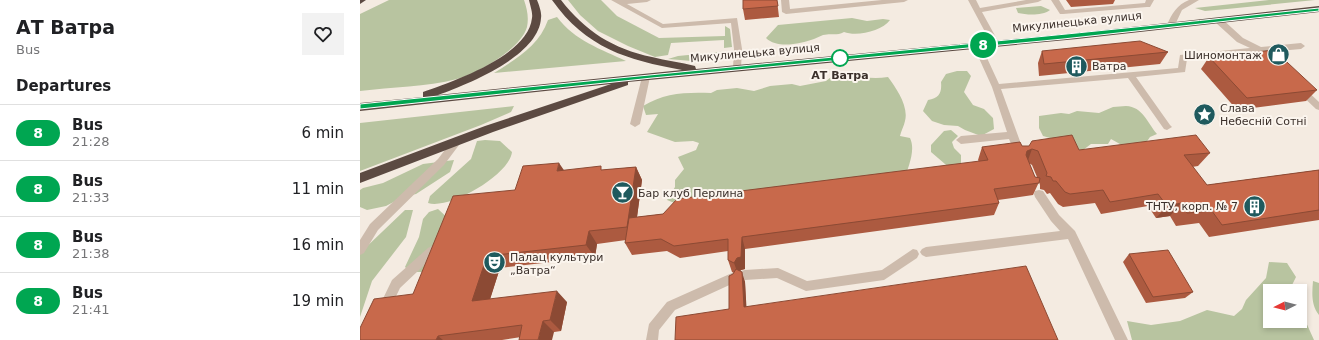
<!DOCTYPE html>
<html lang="en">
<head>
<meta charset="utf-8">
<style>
	:root { --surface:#fff; --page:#f2f2f2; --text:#202124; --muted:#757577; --line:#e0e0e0 }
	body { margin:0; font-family:"DejaVu Sans",sans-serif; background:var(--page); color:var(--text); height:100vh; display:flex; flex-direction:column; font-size:15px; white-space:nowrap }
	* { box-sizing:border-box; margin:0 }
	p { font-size:13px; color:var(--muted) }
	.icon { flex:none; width:22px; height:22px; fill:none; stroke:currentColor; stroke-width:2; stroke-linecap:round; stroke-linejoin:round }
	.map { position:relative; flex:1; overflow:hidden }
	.side { display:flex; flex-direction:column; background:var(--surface); width:360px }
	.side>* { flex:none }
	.badge { padding:0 8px; border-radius:13px; font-size:14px; line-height:26px }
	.needle { width:26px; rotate:264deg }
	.fabs { position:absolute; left:903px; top:284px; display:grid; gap:8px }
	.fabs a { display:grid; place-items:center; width:44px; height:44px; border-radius:0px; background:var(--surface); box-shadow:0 2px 6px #0003; font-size:20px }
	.map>.badge { position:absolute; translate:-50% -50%; box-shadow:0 0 0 2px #fff }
	h2 { padding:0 16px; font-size:15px; line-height:36px }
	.round { display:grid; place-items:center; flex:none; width:42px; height:42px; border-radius:0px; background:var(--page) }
	.headline { display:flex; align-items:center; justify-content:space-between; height:68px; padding:0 16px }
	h1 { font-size:19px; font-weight:600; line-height:30px }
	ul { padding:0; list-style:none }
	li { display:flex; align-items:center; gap:12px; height:56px; padding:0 16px; border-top:1px solid var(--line) }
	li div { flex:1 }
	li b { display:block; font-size:15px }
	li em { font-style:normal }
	li .badge { min-width:44px; font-weight:700; text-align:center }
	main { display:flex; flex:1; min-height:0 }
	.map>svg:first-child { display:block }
</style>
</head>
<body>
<main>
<section class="side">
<div class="headline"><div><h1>АТ Ватра</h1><p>Bus</p></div><a class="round"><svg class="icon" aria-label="heart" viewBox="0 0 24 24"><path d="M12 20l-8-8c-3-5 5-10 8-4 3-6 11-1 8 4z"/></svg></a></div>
<h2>Departures</h2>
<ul>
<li><span class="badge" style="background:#00a651;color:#fff">8</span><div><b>Bus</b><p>21:28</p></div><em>6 min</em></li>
<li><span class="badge" style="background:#00a651;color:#fff">8</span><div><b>Bus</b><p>21:33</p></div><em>11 min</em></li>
<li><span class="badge" style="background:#00a651;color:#fff">8</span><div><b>Bus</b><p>21:38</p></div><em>16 min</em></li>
<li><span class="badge" style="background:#00a651;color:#fff">8</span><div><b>Bus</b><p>21:41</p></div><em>19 min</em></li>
</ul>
</section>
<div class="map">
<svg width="959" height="340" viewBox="0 0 959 340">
	<rect width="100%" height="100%" fill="#f4ebe1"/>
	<path fill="#b8c4a0" d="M 29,0 L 164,0 C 167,9 169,17 167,27 C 161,49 118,73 97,79 C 66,87 32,87 0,91 L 0,14 Z
		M 208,0 L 241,0 L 257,16 L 299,38 L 365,36 L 365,26 L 370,29 L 372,47 L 364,48 L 364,40 L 311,43 L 308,55 L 295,57 L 290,55 L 268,46 L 238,31 L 220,15 Z
		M 909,0 L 955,0 L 867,9 L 845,11 L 835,8 Z
		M 681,6 L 690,10 C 682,16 667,15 658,13 L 656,8 Z
		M 197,17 C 215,41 241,49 266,61 L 134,73 C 156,59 179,46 188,20 Z
		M 492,18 L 507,21 L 523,19 L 530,20 C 522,31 497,37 484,32 C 477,36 471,33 463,35 C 460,36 457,38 454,39 C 440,44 417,49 406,38 L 418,25 Z
		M 369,51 L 368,56 L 364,58 L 332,61 L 308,59 L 318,56 Z
		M 597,71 L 607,71 L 611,76 L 604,92 L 613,105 L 624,109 L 633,118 L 634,129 L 621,136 L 605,130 L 598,126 L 584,125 L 572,121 L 563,111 L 568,100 C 579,98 582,93 581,82 L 586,74 Z
		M 491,73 C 504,78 514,79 528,77 C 536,88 549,106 545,121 C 544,126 541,131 540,136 L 550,138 C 556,150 548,168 544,180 L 317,204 L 307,200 L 315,187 L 315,180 L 324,169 L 318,157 L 336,150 L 339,143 L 333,141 L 315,142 L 287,132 L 298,114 L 286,115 L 283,106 C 304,93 326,92 351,93 L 357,90 L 377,88 L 394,91 L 410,86 L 432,84 L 440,86 L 466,81 L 475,74 Z
		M 154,106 L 151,112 L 121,125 L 0,171 L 0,123 Z
		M 766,106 C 783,107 787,122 797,134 L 790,137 L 783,147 L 767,148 L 751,139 L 748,144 L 731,144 L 719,153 L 697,140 L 683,136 L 679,128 L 679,116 L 701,113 L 709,114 L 717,111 L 739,113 L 753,107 Z
		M 591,130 L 598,136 L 592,142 L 594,148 L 601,155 L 601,167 L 592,170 L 571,152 L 571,145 L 584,131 Z
		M 125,140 L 140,141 L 152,152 C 150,174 90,210 68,203 L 70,196 L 111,159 L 117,141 Z
		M 94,160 L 90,172 L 56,194 L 43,197 L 26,206 L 7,210 L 0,207 L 0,190 L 3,188 L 23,183 L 63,164 Z
		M 78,209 L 91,221 L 68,272 L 50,272 L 45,267 L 59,237 L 63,219 L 69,212 Z
		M 45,210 L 53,210 L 46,237 L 12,281 L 0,317 L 0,253 Z
		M 909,262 L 927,263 L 936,277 L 929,291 L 910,291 L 910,321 L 940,321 L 940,309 L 954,340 L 772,340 L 767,321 L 791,325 L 820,321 L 847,310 L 874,316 L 882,309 L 886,300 L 906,278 Z
		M 953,281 L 959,283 L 959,315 C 951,305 952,293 953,281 Z"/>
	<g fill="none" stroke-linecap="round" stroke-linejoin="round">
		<path fill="#cdbbac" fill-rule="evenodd" d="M 251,0 L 291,0 L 287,2 L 267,4 L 303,24 L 377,18 L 382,49 L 381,68 L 377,71 L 373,68 L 374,49 L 371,23 L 302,28 Z
			M 421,0 L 429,0 L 430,9 L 522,0 L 548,0 L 544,2 L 426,14 L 422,12 Z
			M 608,0 L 616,0 L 620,8 L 666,0 L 682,0 L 678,2 L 622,12 L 639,43 L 635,46 L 631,43 Z
			M 691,0 L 699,0 L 705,10 L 785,3 L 786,0 L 794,0 L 790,7 L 787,7 L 703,14 L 700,14 Z
			M 829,0 L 839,0 L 822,10 L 814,27 L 808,27 L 807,25 C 812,13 817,5 829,0 Z
			M 855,18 L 861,18 L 883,38 L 901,47 L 941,43 L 945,46 L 941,49 L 827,59 L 825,72 L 776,77 L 810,125 L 812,127 L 807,130 L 804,129 L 768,78 L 641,89 L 665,155 L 663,158 L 657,158 L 649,139 L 601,144 L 596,140 L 601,136 L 647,132 L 632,87 L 613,45 L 614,43 L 617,42 L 621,45 L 639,84 L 818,68 L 820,55 L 890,48 L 877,42 L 855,22 Z
			M 286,74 L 290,77 L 280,124 L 275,127 L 270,124 L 282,77 Z
			M 940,86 L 943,87 L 959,102 L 959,110 L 956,109 L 937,91 L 936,89 Z
			M 97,137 L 102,141 L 84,165 L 18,230 L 4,253 L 0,255 L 0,240 L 10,224 L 78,159 L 94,138 Z
			M 679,190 L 683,191 L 699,215 L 715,231 L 768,340 L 755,340 L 708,239 L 566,257 L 562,255 L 560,252 L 562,249 L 566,247 L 700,231 L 691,221 L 675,197 L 674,194 L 675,191 Z
			M 72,246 L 76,248 L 78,251 L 76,254 L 40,288 L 28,313 L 24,315 L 20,313 L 18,309 L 32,280 L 68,248 Z
			M 553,249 L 557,250 L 559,254 L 557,258 L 524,280 L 446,291 L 417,278 L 385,280 L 381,279 L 379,275 L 381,271 L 385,270 L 418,268 L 447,281 L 522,270 Z
			M 372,273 L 376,274 L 378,278 L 376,282 L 315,310 L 299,330 L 298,340 L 286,340 L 289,324 L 307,302 Z"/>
		<path fill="#5c4a42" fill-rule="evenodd" d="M 0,0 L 6,0 L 0,4 Z
			M 169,0 L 177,0 C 179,5 182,13 181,18 C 179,56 108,84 78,95 L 322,70 C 267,60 226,48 192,0 L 201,0 C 225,31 253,49 292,57 C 306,61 321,62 335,66 L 336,69 L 717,33 L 959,6 L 959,12 L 717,39 L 268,82 L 268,85 L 133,132 L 0,183 L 0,173 L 125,126 L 251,84 L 0,111 L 0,103 L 63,97 L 63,92 C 94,81 168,56 172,18 C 173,13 170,5 169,0 Z"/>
	</g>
	<path fill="#ac5a40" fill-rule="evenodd" d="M 417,0 L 419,17 L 385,20 L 383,9 Z
		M 706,0 L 755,0 L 753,4 L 711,7 Z
		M 682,51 L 808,52 L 800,64 L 679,76 L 678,63 Z
		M 849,57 L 957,90 L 946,101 L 877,110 L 841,69 Z
		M 662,146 L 719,150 L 850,153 L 838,166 L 832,167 L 847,185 L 959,170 L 959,220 L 849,237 L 839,223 L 816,226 L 810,216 L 796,218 L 788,206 L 741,214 L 735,203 L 703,207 L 698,204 L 690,193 L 687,194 L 684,190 L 680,189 L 680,185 L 679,182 L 673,195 L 638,200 L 639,203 L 634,215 L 385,249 L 385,269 L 381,270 L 380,271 L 385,282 L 386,306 L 369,309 L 373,274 L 374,273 L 372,272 L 368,260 L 368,251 L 320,258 L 307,251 L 272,255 L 265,243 L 266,240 L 237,244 L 235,257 L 140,268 L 130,299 L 207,302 L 201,331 L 142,340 L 0,340 L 53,294 L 204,170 L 243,170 L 276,167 L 282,180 L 277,217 L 303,214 L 619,162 L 618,160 L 622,147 ZM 669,163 L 672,165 L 677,177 L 675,177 Z
		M 769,254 L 833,292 L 825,298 L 786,303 L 763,262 Z"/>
	<path fill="#8c4a34" d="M 672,149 L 667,163 L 662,165 L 667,151 Z
		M 199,163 L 208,176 L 197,171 Z
		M 276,167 L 282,180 L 274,239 L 267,227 Z
		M 821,203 L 810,216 L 796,218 L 807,206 Z
		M 229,231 L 237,244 L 235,257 L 226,245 Z
		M 382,237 L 385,249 L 385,269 L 381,270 L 378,274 L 374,263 Z
		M 127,256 L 140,268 L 126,312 L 112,301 Z
		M 382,272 L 385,282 L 387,316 L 384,307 Z
		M 197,291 L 207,302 L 201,331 L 190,320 Z
		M 183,321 L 194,332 L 192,340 L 178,340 Z
		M 78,336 L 83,340 L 76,340 Z"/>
	<path fill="#c8694b" stroke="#8c4a34" d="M 383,0 L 417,0 L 418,6 L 383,9 Z
		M 780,41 L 808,52 L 684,64 L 682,51 Z
		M 914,50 L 957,90 L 887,98 L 849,57 Z
		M 712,135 L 719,150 L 836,135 L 850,153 L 824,155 L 847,185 L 959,170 L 959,210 L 862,225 L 852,211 L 827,213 L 821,203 L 807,206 L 798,194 L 750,202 L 743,190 L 710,194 L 705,192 L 696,181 L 693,181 L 691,177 L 686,176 L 687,173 L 678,151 L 672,149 L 667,151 L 666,155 L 675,177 L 680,178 L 679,183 L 634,189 L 639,203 L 382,237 L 381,257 L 377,258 L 374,263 L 368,260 L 368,239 L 314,246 L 301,239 L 265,243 L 269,218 L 303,214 L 317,199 L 628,160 L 622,147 L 660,142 L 662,146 L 669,146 L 672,141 Z
		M 199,163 L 197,171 L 241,166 L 241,170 L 276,167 L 267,227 L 229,231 L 226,245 L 127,256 L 112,301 L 197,291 L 190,320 L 183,321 L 178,340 L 159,340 L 162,325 L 78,336 L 76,340 L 0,340 L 0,328 L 14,299 L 53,294 L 93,196 L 155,190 L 163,166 Z
		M 808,250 L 833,292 L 793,297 L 769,254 Z
		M 666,266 L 698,340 L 315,340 L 316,317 L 369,309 L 369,276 L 373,274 L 376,269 L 382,272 L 384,307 Z"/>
	<path fill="#00a651" stroke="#fff" d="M 959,8 L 959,11 L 703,39 L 292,78 L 0,109 L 0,104 C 320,71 640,42 959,8 Z"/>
	<defs>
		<symbol id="shop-disc" viewBox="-11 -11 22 22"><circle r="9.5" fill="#1f5a5e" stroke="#fbf5ee"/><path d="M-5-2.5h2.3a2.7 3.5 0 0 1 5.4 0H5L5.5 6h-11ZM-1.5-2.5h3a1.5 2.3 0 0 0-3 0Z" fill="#fff"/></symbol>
		<symbol id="building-disc" viewBox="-11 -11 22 22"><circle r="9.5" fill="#1f5a5e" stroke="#fbf5ee"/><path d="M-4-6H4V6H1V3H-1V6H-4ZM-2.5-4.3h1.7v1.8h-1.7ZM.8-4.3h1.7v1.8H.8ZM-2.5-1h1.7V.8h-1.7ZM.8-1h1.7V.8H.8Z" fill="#fff"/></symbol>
		<symbol id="sight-disc" viewBox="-11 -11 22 22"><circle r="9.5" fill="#1f5a5e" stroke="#fbf5ee"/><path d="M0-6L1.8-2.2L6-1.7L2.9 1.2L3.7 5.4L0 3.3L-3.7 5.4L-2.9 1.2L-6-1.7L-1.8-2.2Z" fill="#fff"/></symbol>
		<symbol id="bar-disc" viewBox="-11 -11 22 22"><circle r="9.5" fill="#1f5a5e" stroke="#fbf5ee"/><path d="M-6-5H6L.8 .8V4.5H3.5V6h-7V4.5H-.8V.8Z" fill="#fff"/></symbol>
		<symbol id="theatre-disc" viewBox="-11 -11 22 22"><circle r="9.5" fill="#1f5a5e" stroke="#fbf5ee"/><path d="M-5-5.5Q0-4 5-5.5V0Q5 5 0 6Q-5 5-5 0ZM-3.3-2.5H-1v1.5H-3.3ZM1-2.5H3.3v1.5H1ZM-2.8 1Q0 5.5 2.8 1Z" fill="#fff"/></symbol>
	</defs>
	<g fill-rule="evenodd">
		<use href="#shop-disc" x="906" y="42" width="25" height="25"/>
		<use href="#building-disc" x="704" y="54" width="25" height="25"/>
		<use href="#sight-disc" x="832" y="102" width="25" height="25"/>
		<use href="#bar-disc" x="250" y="180" width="25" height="25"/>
		<use href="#building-disc" x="882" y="194" width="25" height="25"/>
		<use href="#theatre-disc" x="122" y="250" width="25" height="25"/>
	</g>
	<circle fill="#fff" stroke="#00a651" stroke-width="2" cx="480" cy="58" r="8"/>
	<g text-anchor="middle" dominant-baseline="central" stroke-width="4" stroke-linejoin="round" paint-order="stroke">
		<g font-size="11" fill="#3b302b" stroke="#fbf5ee">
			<text transform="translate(717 22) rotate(-6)">Микулинецька вулиця</text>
			<text transform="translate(395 53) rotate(-5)">Микулинецька вулиця</text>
		</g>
		<g font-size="11" fill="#3b302b" stroke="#fbf5ee" text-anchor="start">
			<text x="902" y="55" text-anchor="end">Шиномонтаж</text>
			<text x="732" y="66">Ватра</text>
			<text x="860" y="108">Слава<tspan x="860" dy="13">Небесній Сотні</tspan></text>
			<text x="278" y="193">Бар клуб Перлина</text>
			<text x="878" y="206" text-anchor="end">ТНТУ, корп. № 7</text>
			<text x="150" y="257">Палац культури<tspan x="150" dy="13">„Ватра“</tspan></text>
		</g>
		<g font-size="11" font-weight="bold" fill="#3b302b" stroke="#fbf5ee">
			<text x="480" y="75">АТ Ватра</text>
		</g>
	</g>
</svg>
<div class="fabs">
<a><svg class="needle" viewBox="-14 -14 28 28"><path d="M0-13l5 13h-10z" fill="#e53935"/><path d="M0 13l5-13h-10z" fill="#757577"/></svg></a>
</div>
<b class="badge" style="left:623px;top:45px;background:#00a651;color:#fff">8</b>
</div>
</main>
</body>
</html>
